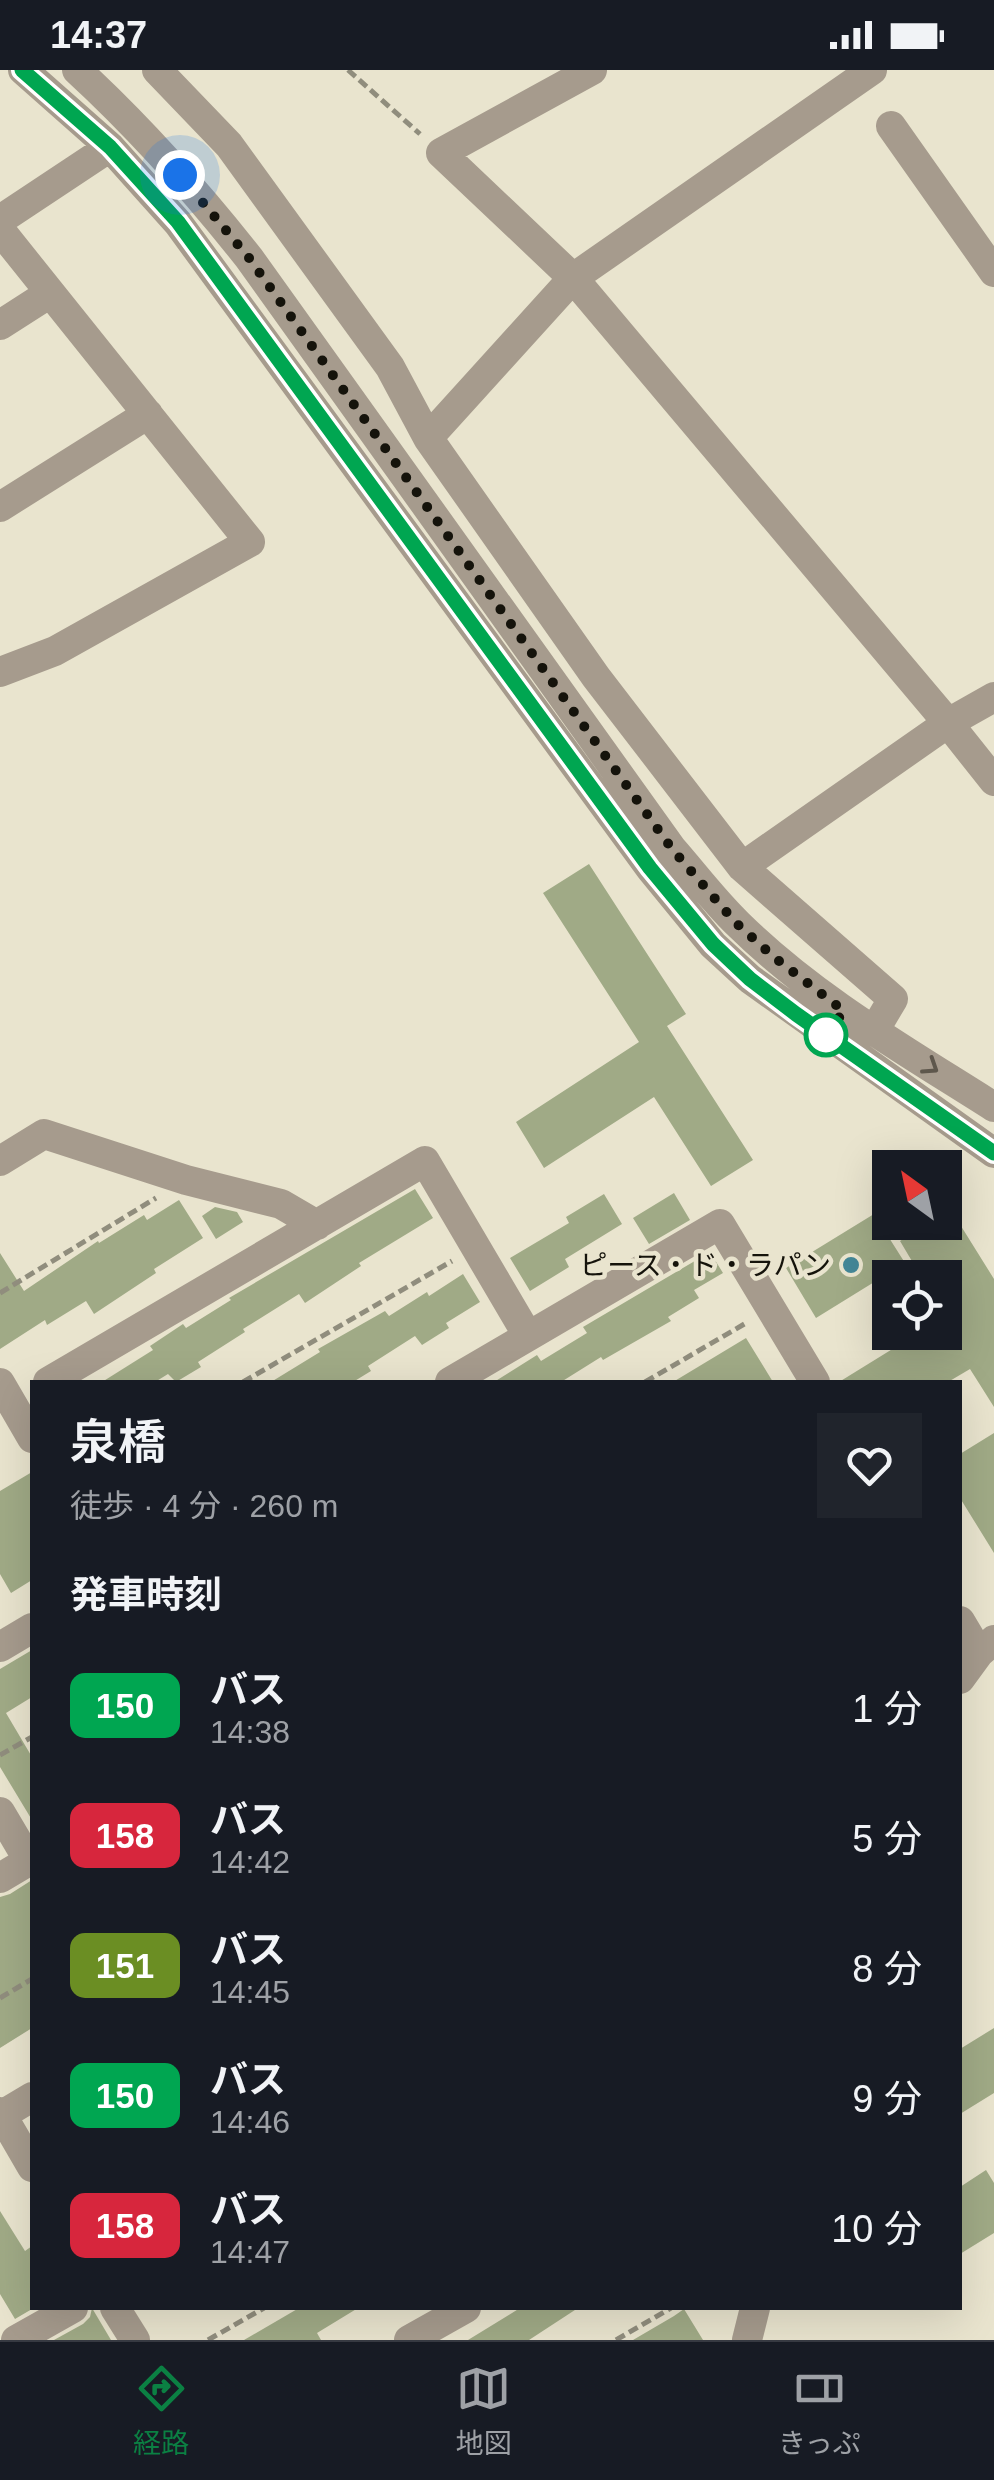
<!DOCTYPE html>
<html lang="ja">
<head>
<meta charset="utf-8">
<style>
	:root { --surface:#171b24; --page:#20242c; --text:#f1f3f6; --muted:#9ea1a6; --line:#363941; --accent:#0b8043 }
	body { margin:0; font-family:Helvetica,"Noto Sans JP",sans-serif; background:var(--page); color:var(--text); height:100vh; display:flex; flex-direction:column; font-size:38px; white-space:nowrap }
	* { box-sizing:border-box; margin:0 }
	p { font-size:32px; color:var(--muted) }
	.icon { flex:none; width:55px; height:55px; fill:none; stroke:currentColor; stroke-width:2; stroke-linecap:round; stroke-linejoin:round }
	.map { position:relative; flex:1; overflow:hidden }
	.drawer { position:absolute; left:30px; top:1310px; width:932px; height:930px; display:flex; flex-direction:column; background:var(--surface); border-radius:0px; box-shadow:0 10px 40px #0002 }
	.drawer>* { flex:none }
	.badge { padding:0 20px; border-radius:15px; font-size:35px; line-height:65px }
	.needle { width:65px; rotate:327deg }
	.buttons { position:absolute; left:872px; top:1080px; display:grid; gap:20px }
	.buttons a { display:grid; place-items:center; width:90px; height:90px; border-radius:0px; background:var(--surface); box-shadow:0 10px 40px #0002; font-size:50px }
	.you { position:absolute; width:50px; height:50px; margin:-25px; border:8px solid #fff; border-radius:50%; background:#1a73e8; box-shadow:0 0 0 15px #1a73e833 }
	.map>.badge { position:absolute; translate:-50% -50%; box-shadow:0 0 0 5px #fff }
	h2 { padding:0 40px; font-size:38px; line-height:90px }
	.round { display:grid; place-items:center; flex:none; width:105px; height:105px; border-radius:0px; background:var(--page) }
	.headline { display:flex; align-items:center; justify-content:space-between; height:170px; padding:0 40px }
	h1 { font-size:48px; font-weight:600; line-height:75px }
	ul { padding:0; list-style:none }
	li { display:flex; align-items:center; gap:30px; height:130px; padding:0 40px }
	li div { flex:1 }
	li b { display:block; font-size:38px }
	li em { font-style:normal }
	li .badge { min-width:110px; font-weight:700; text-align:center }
	.status { display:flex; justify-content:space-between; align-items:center; height:70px; padding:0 50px; background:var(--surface); direction:ltr }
	.status svg { height:28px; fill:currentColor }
	.tabs { display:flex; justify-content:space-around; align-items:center; height:140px; border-top:2px solid var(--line); background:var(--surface); font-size:28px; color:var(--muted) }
	.tabs a { display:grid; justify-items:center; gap:5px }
	.tabs .current { color:var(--accent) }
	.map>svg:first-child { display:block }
</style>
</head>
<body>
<div class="status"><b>14:37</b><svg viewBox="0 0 49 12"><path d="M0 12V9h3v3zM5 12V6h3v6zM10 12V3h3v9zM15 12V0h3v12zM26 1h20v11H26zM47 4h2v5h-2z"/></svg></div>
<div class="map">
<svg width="994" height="2270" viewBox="0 0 994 2270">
	<rect width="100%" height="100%" fill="#e9e4ce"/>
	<path fill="#a0aa86" d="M 589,794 L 686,944 L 667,956 L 753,1090 L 711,1116 L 654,1027 L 544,1098 L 516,1052 L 639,972 L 543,823 Z
		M 415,1119 L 433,1148 L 359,1193 L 361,1196 L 305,1233 L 299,1224 L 243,1259 L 245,1262 L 198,1292 L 201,1297 L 176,1312 L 168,1304 L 155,1312 L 102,1312 L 153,1280 L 150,1276 L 183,1254 L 186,1258 L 231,1230 L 229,1228 Z
		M 674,1123 L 690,1150 L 649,1174 L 633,1148 Z
		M 604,1124 L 622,1154 L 565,1189 L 569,1197 L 530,1221 L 510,1188 L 569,1153 L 566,1147 Z
		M 179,1130 L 203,1168 L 154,1199 L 156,1203 L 94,1244 L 86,1231 L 47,1255 L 45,1250 L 0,1279 L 0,1183 L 24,1221 L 98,1171 L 99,1173 L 144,1145 L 147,1150 Z
		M 215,1137 L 237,1142 L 243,1152 L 216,1169 L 202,1146 Z
		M 951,1140 L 994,1209 L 994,1337 L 970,1299 L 948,1312 L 839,1312 L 920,1262 L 945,1262 L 945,1208 L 922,1208 L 900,1171 L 930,1152 L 945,1152 L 945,1143 Z
		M 874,1144 L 905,1193 L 816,1248 L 786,1198 Z
		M 710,1182 L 723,1203 L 694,1220 L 699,1228 L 668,1247 L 671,1251 L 603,1290 L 601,1287 L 561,1312 L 494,1312 L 537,1285 L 541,1291 L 587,1263 L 583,1257 Z
		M 463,1204 L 480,1232 L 446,1253 L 449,1258 L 422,1275 L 415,1266 L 368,1296 L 371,1301 L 353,1312 L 271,1312 L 320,1282 L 318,1279 L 385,1241 L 389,1246 L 427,1222 L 429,1226 Z
		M 746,1268 L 773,1312 L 673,1312 Z
		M 994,1363 L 994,1483 L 960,1428 L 960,1384 Z
		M 32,1402 L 32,1510 L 11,1523 L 0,1504 L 0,1421 Z
		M 32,1580 L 32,1627 L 6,1643 L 32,1687 L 32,1750 L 0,1697 L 0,1599 Z
		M 32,1810 L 32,1958 L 0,1978 L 0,1827 L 10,1824 Z
		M 994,1958 L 994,2023 L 960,2044 L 960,1979 Z
		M 986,2100 L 994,2113 L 994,2163 L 960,2184 L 960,2117 Z
		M 0,2141 L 25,2181 L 32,2176 L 32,2239 L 15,2249 L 0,2224 Z
		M 92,2238 L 111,2270 L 54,2270 L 83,2254 L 90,2247 Z
		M 299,2238 L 358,2238 L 317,2263 L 321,2270 L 244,2270 Z
		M 520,2238 L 578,2238 L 529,2270 L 468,2270 Z
		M 684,2239 L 703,2270 L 633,2270 L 674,2246 Z"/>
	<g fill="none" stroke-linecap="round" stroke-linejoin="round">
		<path stroke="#908d7d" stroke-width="5" stroke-dasharray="10 5" stroke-linecap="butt" d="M 348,0 L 420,64
			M 0,1223 L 156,1128
			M 243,1312 L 452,1191
			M 645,1312 L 746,1253
			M 0,1685 L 32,1667
			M 0,1928 L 32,1909
			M 208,2270 L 264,2238
			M 616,2270 L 671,2238"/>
		<path stroke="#a69b8d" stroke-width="30" d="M 23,0 L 110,77 L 178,153 L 650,798 L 713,875 L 750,909 L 994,1083
			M 77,0 C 140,58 196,121 249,188 L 672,779 C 694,804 714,831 738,854 C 813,928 906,981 994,1037
			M 157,0 L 229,75 L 390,297 L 428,368 L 596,607 L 742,797 L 893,929 L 874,961
			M 592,0 L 441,83 L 573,208 L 948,653 L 994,711
			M 891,56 L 994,202
			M 0,150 L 110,77
			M 0,160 L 250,472 L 55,581 L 0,602
			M 0,255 L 50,223
			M 428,368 L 573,208 L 872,0
			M 0,437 L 148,344
			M 742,797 L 948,653 L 994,627
			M 0,1091 L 44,1064 L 186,1110 L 281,1134 L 317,1155
			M 48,1312 L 425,1091 L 528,1266
			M 450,1312 L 720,1154 L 815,1312
			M 0,1313 L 32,1368
			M 960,1551 L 979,1583
			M 0,1577 L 32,1558
			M 960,1609 L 979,1583 L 994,1570
			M 0,1742 L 29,1791
			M 0,1808 L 32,1789
			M 0,2042 L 32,2097
			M 2,2045 L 32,2027
			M 115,2238 L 135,2270
			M 16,2270 L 73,2238
			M 409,2270 L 466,2238
			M 747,2270 L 755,2238"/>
	</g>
	<defs><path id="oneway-chevron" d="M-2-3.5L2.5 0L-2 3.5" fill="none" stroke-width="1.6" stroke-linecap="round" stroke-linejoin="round" transform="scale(2.5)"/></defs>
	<use stroke="#5e574c" href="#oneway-chevron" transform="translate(931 997) rotate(33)"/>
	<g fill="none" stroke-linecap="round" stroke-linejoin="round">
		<defs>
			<path id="line" d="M 22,0 L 110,77 L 178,152 L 650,798 L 713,874 L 750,909 L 796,944 L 994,1083"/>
		</defs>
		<use href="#line" stroke="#fff" stroke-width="22"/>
		<use href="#line" stroke="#00a651" stroke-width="15"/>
		<path stroke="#15130b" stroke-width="10" stroke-dasharray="0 18" d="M 180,105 L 249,188 L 672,779 L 736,853 L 775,888 L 844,941 L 826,965"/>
	</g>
	<circle fill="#fff" stroke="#00a651" stroke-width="5" cx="826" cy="965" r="20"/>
	<circle fill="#448797" stroke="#e9e4ce" stroke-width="4" cx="851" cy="1195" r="10"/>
	<g text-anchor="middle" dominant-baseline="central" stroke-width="9" stroke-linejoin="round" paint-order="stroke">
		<g font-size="28" fill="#15130b" stroke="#e9e4ce" text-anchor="end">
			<text x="831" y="1195">ピース・ド・ラパン</text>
		</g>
	</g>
</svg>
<div class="buttons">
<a><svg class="needle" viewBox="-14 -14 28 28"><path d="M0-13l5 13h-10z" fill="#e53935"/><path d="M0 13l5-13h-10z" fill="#9ea1a6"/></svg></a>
<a><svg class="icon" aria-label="locate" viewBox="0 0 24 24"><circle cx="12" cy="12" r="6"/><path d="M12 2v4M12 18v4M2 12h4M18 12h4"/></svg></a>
</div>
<div class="you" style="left:180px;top:105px"></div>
<section class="drawer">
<div class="headline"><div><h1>泉橋</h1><p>徒歩 · 4 分 · 260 m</p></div><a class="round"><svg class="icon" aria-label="heart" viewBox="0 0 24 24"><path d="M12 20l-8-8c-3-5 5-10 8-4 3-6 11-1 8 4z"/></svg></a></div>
<h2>発車時刻</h2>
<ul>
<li><span class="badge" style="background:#00a651;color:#fff">150</span><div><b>バス</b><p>14:38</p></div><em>1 分</em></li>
<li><span class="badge" style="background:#d7263d;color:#fff">158</span><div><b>バス</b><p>14:42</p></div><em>5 分</em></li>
<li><span class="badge" style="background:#6b8e23;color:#fff">151</span><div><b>バス</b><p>14:45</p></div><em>8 分</em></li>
<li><span class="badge" style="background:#00a651;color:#fff">150</span><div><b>バス</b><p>14:46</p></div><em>9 分</em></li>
<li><span class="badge" style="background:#d7263d;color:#fff">158</span><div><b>バス</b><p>14:47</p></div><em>10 分</em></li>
</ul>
</section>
</div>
<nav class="tabs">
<a class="current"><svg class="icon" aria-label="directions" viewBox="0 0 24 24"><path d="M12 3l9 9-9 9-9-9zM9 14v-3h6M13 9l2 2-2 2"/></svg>経路</a>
<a><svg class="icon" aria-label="map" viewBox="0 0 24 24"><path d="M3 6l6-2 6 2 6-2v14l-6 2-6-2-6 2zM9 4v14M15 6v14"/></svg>地図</a>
<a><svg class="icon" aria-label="tickets" viewBox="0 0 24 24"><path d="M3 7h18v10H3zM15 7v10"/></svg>きっぷ</a>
</nav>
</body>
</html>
